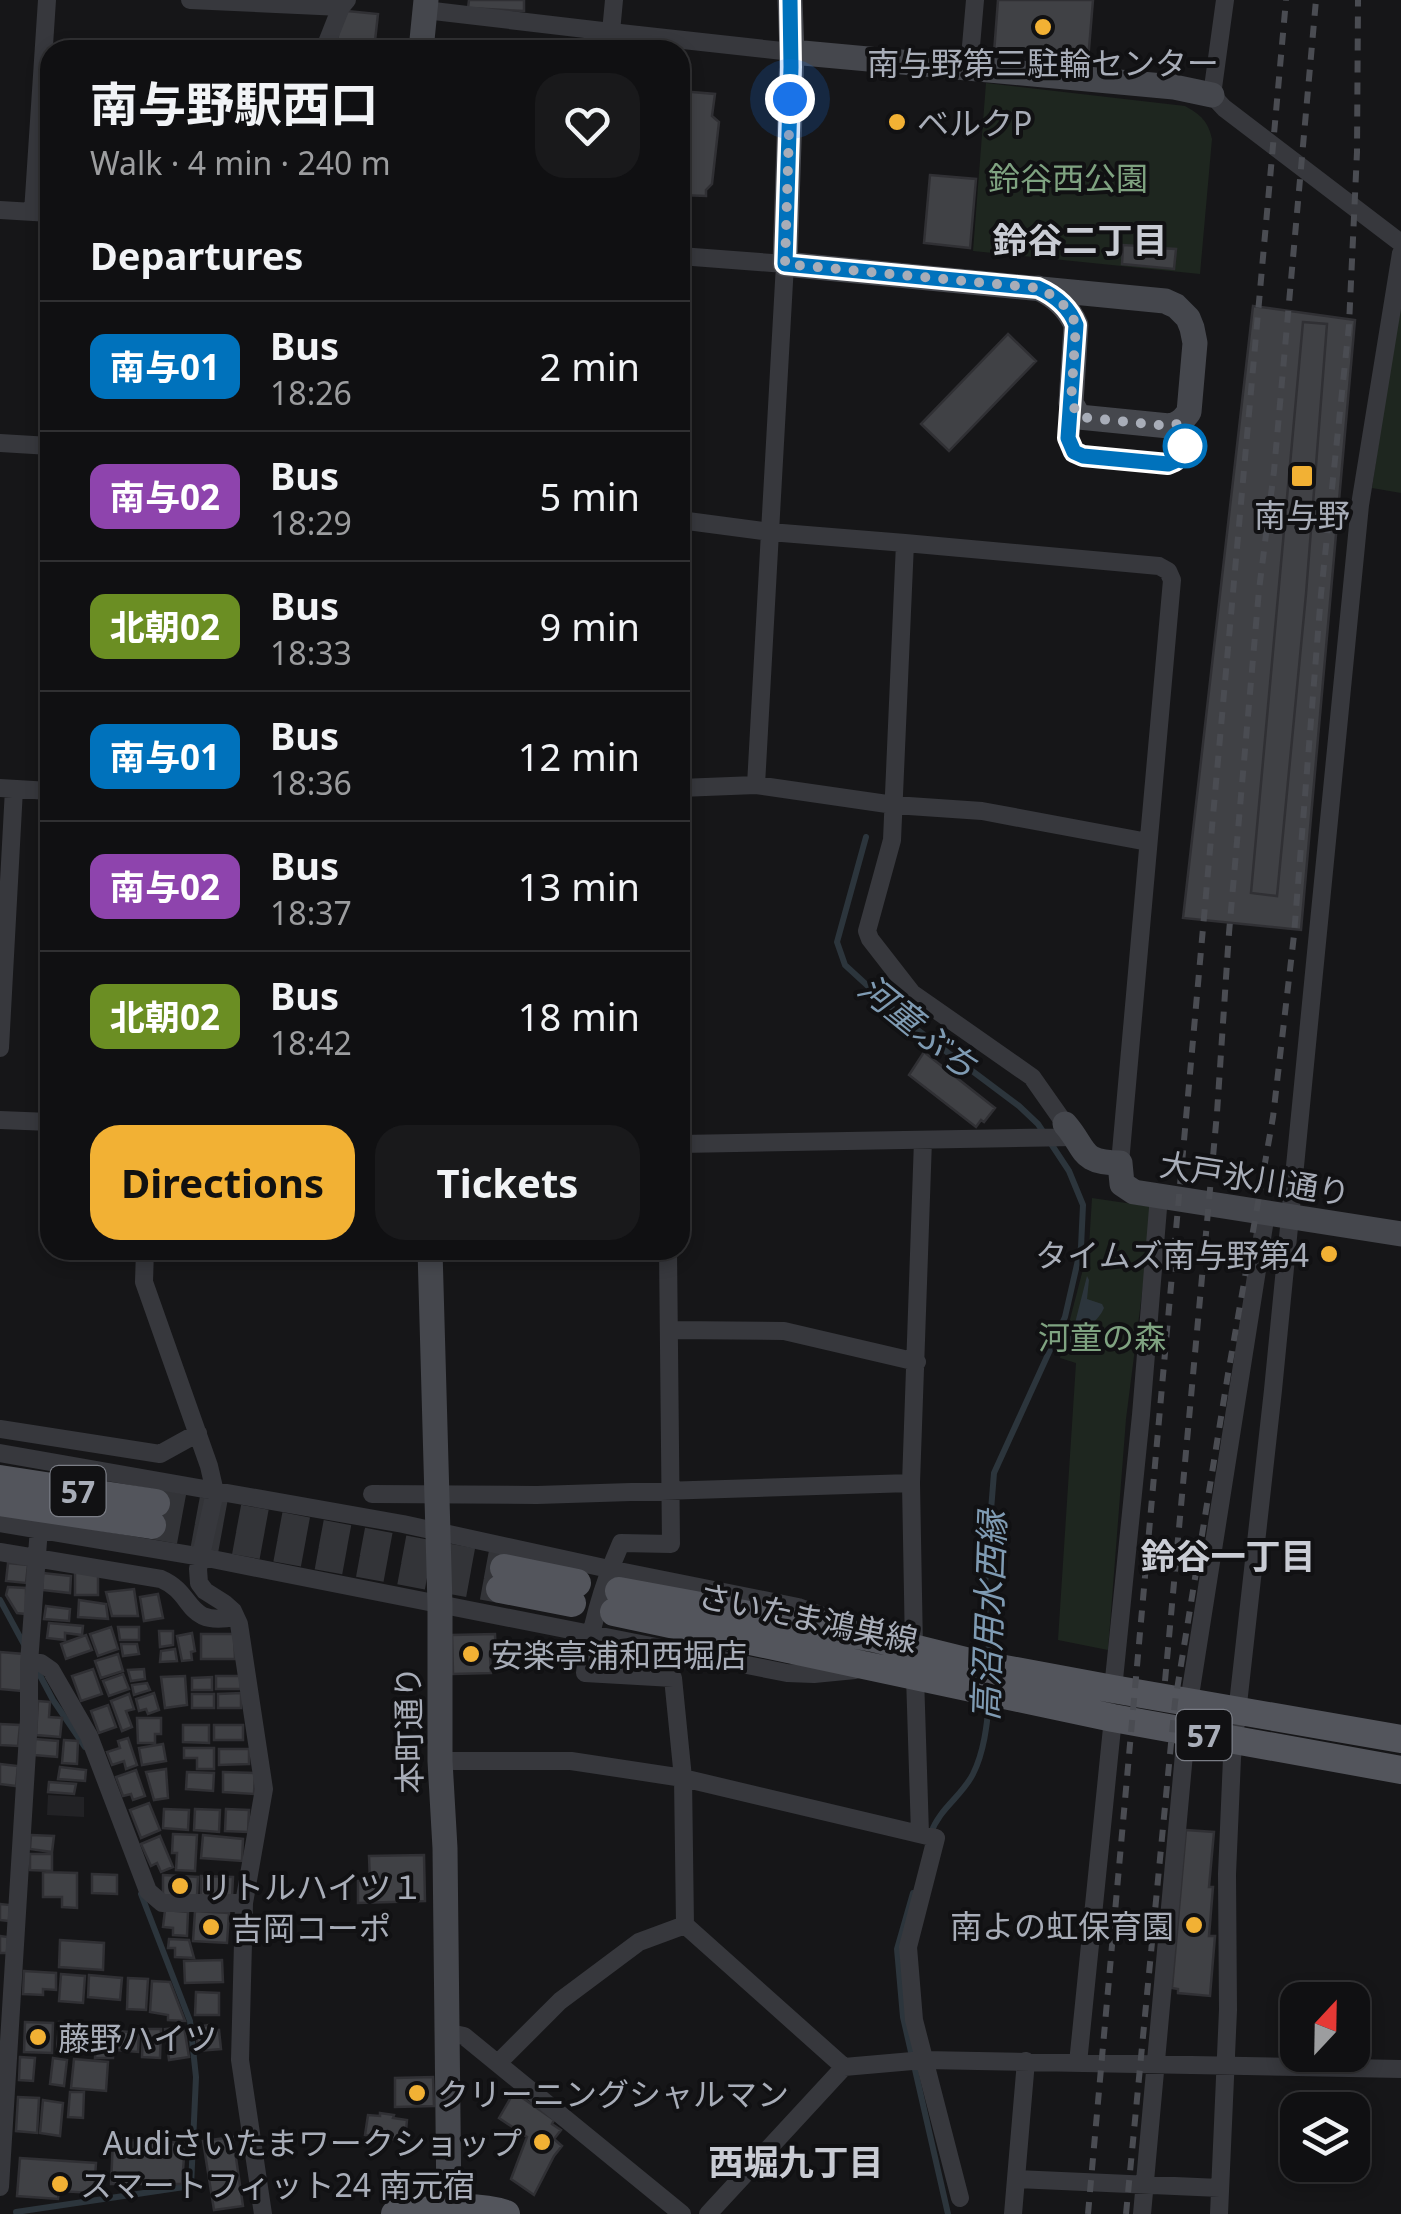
<!DOCTYPE html>
<html lang="en">
<head>
<meta charset="utf-8">
<style>
	:root { --surface:#101012; --page:#19191b; --text:#f1f3f6; --muted:#9c9d9f; --line:#303032; --accent:#f2b134 }
	body { margin:0; font-family:"Noto Sans","Noto Sans JP",sans-serif; background:var(--page); color:var(--text); height:100vh; display:flex; flex-direction:column; font-size:38px; white-space:nowrap }
	* { box-sizing:border-box; margin:0 }
	p { font-size:32px; color:var(--muted) }
	.icon { flex:none; width:55px; height:55px; fill:none; stroke:currentColor; stroke-width:2; stroke-linecap:round; stroke-linejoin:round }
	.map { position:relative; flex:1; overflow:hidden }
	.panel { position:absolute; left:40px; top:40px; width:650px; height:1220px; display:flex; flex-direction:column; background:var(--surface); border-radius:30px; box-shadow:0 5px 15px #0003,0 0 0 2px var(--line) }
	.panel>* { flex:none }
	.badge { padding:0 20px; border-radius:15px; font-size:35px; line-height:65px }
	.needle { width:65px; rotate:22deg }
	.controls { position:absolute; left:1280px; top:1982px; display:grid; gap:20px }
	.controls a { display:grid; place-items:center; width:90px; height:90px; border-radius:20px; background:var(--surface); box-shadow:0 5px 15px #0003,0 0 0 2px var(--line); font-size:50px }
	.you { position:absolute; width:50px; height:50px; margin:-25px; border:8px solid #fff; border-radius:50%; background:#1a73e8; box-shadow:0 0 0 15px #1a73e833 }
	.map>.badge { position:absolute; translate:-50% -50%; box-shadow:0 0 0 5px #fff }
	h2 { padding:0 50px; font-size:38px; line-height:90px }
	.round { display:grid; place-items:center; flex:none; width:105px; height:105px; border-radius:30px; background:var(--page) }
	.overview { display:flex; align-items:center; justify-content:space-between; height:170px; padding:0 50px }
	h1 { font-size:48px; font-weight:700; line-height:75px }
	.button { display:flex; gap:20px; margin-top:auto; padding:20px 50px }
	.button a { flex:1; height:115px; border-radius:30px; background:var(--accent); color:#111; font-size:40px; font-weight:700; line-height:115px; text-align:center }
	.button a+a { background:var(--page); color:var(--text) }
	ul { padding:0; list-style:none }
	li { display:flex; align-items:center; gap:30px; height:130px; padding:0 50px; border-top:2px solid var(--line) }
	li div { flex:1 }
	li b { display:block; font-size:38px }
	li em { font-style:normal }
	li .badge { min-width:110px; font-weight:700; text-align:center }
	.map>svg:first-child { display:block }
</style>
</head>
<body>
<div class="map">
<svg width="1401" height="2214" viewBox="0 0 1401 2214">
	<rect width="100%" height="100%" fill="#161618"/>
	<path fill="#222225" d="M 48,1795 L 84,1797 L 84,1817 L 47,1815 Z"/>
	<path fill="#1e261f" d="M 986,83 L 1185,106 C 1201,115 1208,121 1212,139 L 1200,274 L 973,251 Z
		M 1401,290 L 1401,493 L 1372,488 Z
		M 1092,1198 L 1153,1207 L 1126,1419 L 1108,1650 L 1058,1640 L 1076,1363 L 1060,1358 L 1089,1246 Z"/>
	<path fill="#2c353c" d="M 1087,1276 L 1089,1280 L 1087,1299 L 1102,1304 L 1104,1308 C 1099,1321 1082,1331 1073,1344 L 1070,1344 L 1069,1336 L 1075,1323 Z"/>
	<g fill="none" stroke-linecap="round" stroke-linejoin="round">
		<path stroke="#2c353c" stroke-width="6" d="M 866,837 L 837,942 L 845,965 L 907,1022 L 1019,1106 L 1038,1124 L 1069,1171 L 1083,1205 L 1081,1247 L 1065,1317 L 994,1473 L 984,1597 L 990,1660
			M 0,1600 L 26,1648
			M 36,1668 L 53,1700 L 85,1747
			M 931,1833 C 939,1809 962,1796 973,1774 C 984,1752 987,1725 989,1702
			M 913,1893 L 897,1949 L 903,2017 L 948,2214
			M 16,2212 L 191,2186 L 196,2077 L 190,2021 L 141,1894"/>
	</g>
	<path fill="#404145" stroke="#303034" stroke-width="2.5" d="M 469,0 L 524,0 L 524,11 L 468,8 Z
		M 998,0 L 1093,0 L 1088,61 L 994,53 Z
		M 347,11 L 378,14 L 374,50 L 336,50 L 338,33 Z
		M 680,91 L 715,94 L 712,116 L 719,122 L 712,184 L 706,190 L 706,196 L 680,195 Z
		M 930,175 L 976,179 L 970,248 L 924,243 Z
		M 1140,241 L 1161,243 L 1160,248 L 1176,249 L 1174,269 L 1122,264 L 1123,245 L 1140,246 Z
		M 1253,306 L 1355,320 L 1301,930 L 1183,918 Z
		M 1303,322 L 1327,324 L 1306,594 L 1277,896 L 1251,893 Z
		M 1008,334 L 1036,361 L 949,451 L 921,424 Z
		M 924,1052 L 995,1108 L 984,1122 L 981,1120 L 976,1127 L 909,1075 Z
		M 8,1563 L 28,1565 L 26,1583 L 6,1581 Z
		M 75,1571 L 98,1575 L 98,1595 L 75,1595 Z
		M 43,1573 L 71,1576 L 70,1593 L 42,1590 Z
		M 8,1587 L 26,1588 L 26,1614 L 17,1613 L 6,1595 Z
		M 134,1589 L 138,1616 L 112,1616 L 106,1592 Z
		M 158,1594 L 163,1618 L 144,1621 L 140,1597 Z
		M 79,1600 L 106,1604 L 108,1619 L 78,1617 Z
		M 46,1606 L 70,1609 L 69,1621 L 44,1619 Z
		M 49,1623 L 83,1626 L 82,1635 L 65,1633 L 65,1640 L 47,1638 Z
		M 111,1627 L 118,1649 L 98,1656 L 90,1634 Z
		M 118,1627 L 139,1627 L 139,1640 L 120,1640 Z
		M 159,1631 L 173,1631 L 173,1645 L 160,1647 Z
		M 192,1633 L 195,1651 L 191,1652 L 192,1660 L 182,1661 L 177,1636 Z
		M 201,1634 L 234,1634 L 235,1659 L 201,1659 Z
		M 495,1634 L 496,1656 L 490,1656 L 491,1673 L 453,1674 L 452,1635 Z
		M 86,1635 L 92,1650 L 66,1659 L 61,1644 Z
		M 121,1644 L 137,1644 L 139,1654 L 123,1656 Z
		M 175,1649 L 177,1661 L 160,1662 L 161,1651 Z
		M 0,1652 L 24,1654 L 21,1691 L 0,1689 Z
		M 118,1654 L 123,1671 L 101,1678 L 95,1661 Z
		M 93,1669 L 102,1694 L 81,1701 L 72,1676 Z
		M 144,1669 L 145,1679 L 131,1681 L 128,1670 Z
		M 123,1674 L 129,1689 L 109,1696 L 103,1681 Z
		M 185,1676 L 187,1705 L 165,1708 L 161,1677 Z
		M 216,1676 L 240,1676 L 241,1689 L 216,1689 Z
		M 212,1677 L 212,1690 L 192,1690 L 192,1678 Z
		M 147,1683 L 150,1690 L 134,1695 L 132,1685 Z
		M 154,1693 L 159,1710 L 148,1714 L 146,1709 L 139,1711 L 136,1699 Z
		M 241,1693 L 241,1708 L 218,1708 L 218,1694 Z
		M 129,1694 L 134,1709 L 126,1711 L 132,1727 L 122,1731 L 111,1701 Z
		M 192,1694 L 214,1694 L 214,1708 L 192,1708 Z
		M 38,1701 L 50,1702 L 49,1717 L 62,1718 L 60,1737 L 36,1735 Z
		M 108,1705 L 116,1727 L 99,1733 L 91,1711 Z
		M 137,1718 L 161,1718 L 161,1734 L 155,1734 L 155,1743 L 138,1743 Z
		M 0,1724 L 20,1725 L 18,1746 L 0,1745 Z
		M 183,1725 L 209,1725 L 209,1743 L 183,1742 Z
		M 214,1725 L 243,1725 L 243,1740 L 214,1740 Z
		M 128,1738 L 137,1765 L 126,1769 L 124,1761 L 112,1765 L 107,1752 L 120,1748 L 118,1741 Z
		M 35,1739 L 58,1741 L 57,1757 L 34,1755 Z
		M 64,1740 L 78,1741 L 77,1764 L 62,1763 Z
		M 163,1744 L 166,1761 L 142,1765 L 139,1748 Z
		M 184,1748 L 214,1748 L 214,1769 L 197,1769 L 197,1758 L 184,1758 Z
		M 219,1749 L 249,1749 L 249,1764 L 219,1765 Z
		M 0,1764 L 18,1766 L 16,1786 L 0,1784 Z
		M 60,1767 L 86,1770 L 85,1781 L 58,1779 Z
		M 166,1769 L 168,1798 L 154,1800 L 146,1772 Z
		M 136,1770 L 145,1796 L 133,1800 L 131,1794 L 123,1796 L 116,1777 Z
		M 187,1772 L 214,1773 L 213,1791 L 186,1789 Z
		M 223,1772 L 255,1773 L 254,1794 L 223,1792 Z
		M 49,1782 L 76,1784 L 74,1794 L 48,1792 Z
		M 149,1803 L 160,1830 L 141,1838 L 130,1810 Z
		M 164,1809 L 189,1810 L 188,1830 L 163,1828 Z
		M 195,1809 L 220,1810 L 219,1832 L 194,1830 Z
		M 226,1809 L 249,1810 L 248,1832 L 225,1831 Z
		M 1186,1830 L 1214,1832 L 1209,1887 L 1213,1887 L 1209,1936 L 1215,1936 L 1210,1996 L 1178,1993 L 1178,1989 L 1172,1988 Z
		M 173,1834 L 197,1835 L 195,1871 L 176,1870 L 177,1853 L 172,1853 Z
		M 31,1835 L 54,1836 L 52,1852 L 30,1849 Z
		M 203,1835 L 243,1839 L 242,1861 L 201,1858 Z
		M 160,1836 L 173,1867 L 161,1872 L 157,1863 L 151,1866 L 141,1844 Z
		M 30,1854 L 52,1854 L 52,1871 L 30,1870 Z
		M 424,1855 L 425,1901 L 358,1903 L 358,1881 L 370,1881 L 369,1856 Z
		M 43,1872 L 77,1873 L 77,1908 L 62,1907 L 62,1897 L 43,1897 Z
		M 92,1874 L 117,1875 L 117,1894 L 92,1893 Z
		M 163,1875 L 198,1877 L 197,1896 L 163,1895 Z
		M 201,1876 L 233,1877 L 232,1897 L 201,1896 Z
		M 0,1904 L 10,1905 L 9,1921 L 0,1920 Z
		M 165,1910 L 188,1912 L 187,1936 L 173,1935 L 173,1928 L 163,1927 Z
		M 195,1911 L 229,1913 L 227,1943 L 193,1941 Z
		M 0,1936 L 8,1937 L 7,1953 L 0,1953 Z
		M 169,1939 L 189,1940 L 194,1958 L 175,1957 L 175,1948 L 168,1948 Z
		M 60,1940 L 104,1943 L 103,1970 L 59,1967 Z
		M 222,1960 L 223,1982 L 185,1983 L 184,1961 Z
		M 24,1971 L 56,1973 L 56,1990 L 43,1989 L 43,1995 L 23,1994 Z
		M 61,1974 L 85,1976 L 83,2003 L 59,2001 Z
		M 89,1975 L 122,1978 L 120,2000 L 88,1997 Z
		M 128,1978 L 148,1979 L 146,2010 L 127,2009 Z
		M 152,1981 L 170,1982 L 185,2021 L 168,2020 L 168,2015 L 150,2012 Z
		M 196,1992 L 219,1993 L 219,2015 L 195,2015 Z
		M 25,2022 L 53,2023 L 52,2053 L 24,2052 Z
		M 59,2022 L 91,2024 L 89,2052 L 57,2050 Z
		M 97,2024 L 115,2025 L 113,2058 L 95,2058 Z
		M 209,2025 L 210,2031 L 219,2030 L 221,2049 L 198,2051 L 196,2027 Z
		M 184,2027 L 189,2057 L 169,2060 L 165,2029 Z
		M 143,2029 L 161,2029 L 160,2058 L 142,2057 Z
		M 118,2031 L 139,2033 L 138,2052 L 117,2050 Z
		M 20,2057 L 35,2058 L 33,2081 L 19,2080 Z
		M 53,2058 L 67,2060 L 64,2086 L 50,2084 Z
		M 74,2059 L 108,2062 L 106,2091 L 71,2088 Z
		M 433,2077 L 434,2106 L 395,2107 L 395,2078 Z
		M 70,2092 L 84,2092 L 83,2118 L 68,2117 Z
		M 514,2092 L 554,2120 L 552,2124 L 561,2130 L 554,2139 L 562,2146 L 554,2156 L 534,2195 L 511,2179 L 527,2137 L 499,2118 Z
		M 18,2097 L 39,2098 L 37,2133 L 16,2131 Z
		M 43,2100 L 63,2103 L 60,2136 L 40,2133 Z
		M 380,2113 L 394,2115 L 393,2118 L 407,2120 L 405,2141 L 365,2135 L 368,2115 L 380,2116 Z
		M 233,2137 L 243,2206 L 214,2210 L 203,2141 Z
		M 113,2139 L 185,2143 L 182,2184 L 111,2184 Z
		M 20,2158 L 96,2163 L 94,2193 L 59,2191 L 58,2199 L 17,2196 Z"/>
	<g fill="none" stroke-linecap="round" stroke-linejoin="round">
		<path stroke="#333438" stroke-width="28" stroke-dasharray="28 14" stroke-linecap="butt" d="M 156,1503 L 504,1568
			M 152,1525 L 500,1589"/>
		<path stroke="#37383d" stroke-width="18" d="M 190,0 L 341,7
			M 614,0 L 611,32 L 792,52
			M 1225,0 L 1212,95 L 1224,108 L 1401,243
			M 425,10 L 611,32 L 610,50
			M 324,50 L 341,7 L 347,0
			M 969,69 L 975,0
			M 0,210 L 50,213
			M 33,212 L 47,0
			M 680,256 L 785,264 L 770,532 L 680,520
			M 0,443 L 50,446
			M 756,785 L 770,532 L 905,543
			M 0,788 L 50,791
			M 680,788 L 756,785 L 894,805 L 982,811 L 1148,842
			M 0,1048 L 14,789
			M 0,1120 L 50,1122
			M 1065,1124 L 1032,1077 L 912,993 L 870,939 L 867,931 L 892,840 L 905,543 L 1159,566 L 1168,571 L 1172,580 L 1120,1163
			M 680,1144 L 1076,1137
			M 145,1250 L 144,1282 L 209,1466 L 215,1492 L 198,1569 L 199,1583 L 205,1591 L 224,1603 L 233,1611 L 239,1624 L 264,1789 L 244,1903 L 240,2060 L 263,2214
			M 668,1250 L 671,1544 L 621,1543 C 603,1584 590,1628 585,1673 L 673,1678 L 683,1778 L 685,1925 L 844,2067
			M 669,1330 L 784,1331 L 917,1362
			M 0,1429 L 160,1454 L 198,1433
			M 0,1453 L 403,1524 L 609,1569 L 798,1607 L 842,1623
			M 372,1494 L 537,1495 L 911,1483
			M 0,1523 L 202,1557 L 787,1673 L 814,1674 L 855,1670
			M 0,1552 L 161,1579 C 196,1594 184,1627 235,1617
			M 914,1649 L 911,1483 L 923,1140
			M 29,1663 L 41,1663 L 51,1670 L 89,1736 L 148,1891 L 162,1903 L 244,1903
			M 915,1676 L 920,1834
			M 1113,1689 L 1141,1415 L 1159,1196
			M 1189,1702 L 1266,1213
			M 440,1761 L 571,1761 L 683,1778 L 936,1838 L 908,1947 L 914,2020 L 960,2198
			M 445,2032 L 464,2036 L 682,2214
			M 498,2063 L 560,2001 L 639,1942 L 685,1925
			M 1078,2063 L 1113,1718
			M 1016,2179 L 1220,2188
			M 0,2187 L 29,1719 L 29,1663 L 39,1528
			M 708,2214 L 844,2067 L 924,2060 L 1401,2069
			M 1013,2214 L 1026,2061
			M 1142,2214 L 1186,1732
			M 1219,2214 L 1228,2010 L 1227,1874 L 1232,1758 L 1273,1390 L 1360,505 L 1401,253"/>
		<path stroke="#45474d" stroke-width="25" d="M 790,0 L 792,52 L 785,264 L 1165,301 L 1176,306 L 1188,318 L 1192,328 L 1195,343 L 1189,412 C 1183,420 1179,424 1169,426 L 1079,417 L 1071,403 L 1076,325 C 1068,307 1056,296 1038,288
			M 421,50 L 426,0
			M 792,52 L 1174,87 L 1212,95
			M 1065,1124 C 1087,1149 1079,1163 1120,1163 L 1122,1184 L 1134,1192 L 1401,1234
			M 430,1250 L 440,1605 L 440,1761 L 445,1848 L 449,2209"/>
		<path stroke="#53555c" stroke-width="28" d="M 0,1479 L 156,1503
			M 0,1502 L 152,1525
			M 504,1568 L 577,1583
			M 500,1589 L 572,1603
			M 619,1591 L 873,1638 L 978,1664 L 1113,1689 L 1401,1739
			M 614,1612 L 1113,1718 L 1401,1770
			M 395,2214 C 431,2211 472,2202 506,2214"/>
		<path stroke="#4a4c52" stroke-width="6" stroke-dasharray="12 10" stroke-linecap="butt" d="M 1165,1681 L 1217,1113 L 1229,933 L 1259,590 L 1274,471 L 1316,0
			M 1088,2214 L 1286,0
			M 1126,2214 L 1175,1702 L 1228,1374 L 1273,1117 L 1294,935 L 1321,594 L 1349,325 L 1357,152 L 1358,0"/>
	</g>
	<g fill="none" stroke-linecap="round" stroke-linejoin="round">
		<defs>
			<path id="line" d="M 790,0 L 791,67 L 785,264 L 1038,288 C 1056,296 1069,307 1076,325 L 1068,438 L 1074,452 L 1083,456 L 1168,464 L 1175,461 L 1185,446"/>
		</defs>
		<use href="#line" stroke="#fff" stroke-width="22"/>
		<use href="#line" stroke="#0072bc" stroke-width="15"/>
		<path stroke="#a8adb8" stroke-width="10" stroke-dasharray="0 18" d="M 790,99 L 785,264 L 1038,288 C 1056,296 1069,307 1076,325 L 1071,402 L 1079,417 L 1169,426 L 1177,424 L 1185,446"/>
	</g>
	<g fill="#f2b134" stroke="#111113" stroke-width="4">
		<circle cx="1043" cy="27" r="10"/>
		<circle cx="897" cy="122" r="10"/>
		<rect x="1290" y="464" width="24" height="24" rx="5"/>
		<circle cx="1329" cy="1254" r="10"/>
		<circle cx="471" cy="1654" r="10"/>
		<circle cx="180" cy="1886" r="10"/>
		<circle cx="1194" cy="1925" r="10"/>
		<circle cx="211" cy="1927" r="10"/>
		<circle cx="38" cy="2037" r="10"/>
		<circle cx="417" cy="2093" r="10"/>
		<circle cx="542" cy="2142" r="10"/>
		<circle cx="60" cy="2184" r="10"/>
	</g>
	<circle fill="#fff" stroke="#0072bc" stroke-width="5" cx="1185" cy="446" r="20"/>
	<g text-anchor="middle" dominant-baseline="central" stroke-width="8" stroke-linejoin="round" paint-order="stroke">
		<g fill="#111113" stroke="#7b7e86" stroke-width="2.5">
			<rect x="50.5" y="1466" width="55" height="50" rx="8"/>
			<rect x="1176.5" y="1710" width="55" height="50" rx="8"/>
		</g>
		<g font-size="30" font-weight="bold" fill="#a8adb8">
			<text x="78" y="1491">57</text>
			<text x="1204" y="1735">57</text>
		</g>
		<g font-size="32" fill="#a8adb8" stroke="#111113" text-anchor="start">
			<text x="1043" y="62" text-anchor="middle">南与野第三駐輪センター</text>
			<text x="917" y="122">ベルクP</text>
			<text x="1302" y="514" text-anchor="middle">南与野</text>
			<text x="1309" y="1254" text-anchor="end">タイムズ南与野第4</text>
			<text x="491" y="1654">安楽亭浦和西堀店</text>
			<text x="200" y="1886">リトルハイツ１</text>
			<text x="1174" y="1925" text-anchor="end">南よの虹保育園</text>
			<text x="231" y="1927">吉岡コーポ</text>
			<text x="58" y="2037">藤野ハイツ</text>
			<text x="437" y="2093">クリーニングシャルマン</text>
			<text x="522" y="2142" text-anchor="end">Audiさいたまワークショップ</text>
			<text x="80" y="2184">スマートフィット24 南元宿</text>
		</g>
		<g font-size="32" fill="#7fa381" stroke="#111113">
			<text x="1068" y="177">鈴谷西公園</text>
			<text x="1102" y="1336">河童の森</text>
		</g>
		<g font-size="32" fill="#a8adb8" stroke="#111113">
			<text transform="translate(1255 1178) rotate(9)">大戸氷川通り</text>
			<text transform="translate(808 1617) rotate(12)">さいたま鴻巣線</text>
			<text transform="translate(408 1730) rotate(-91)">本町通り</text>
		</g>
		<g font-size="35" font-weight="bold" fill="#c9ccd4" stroke="#111113">
			<text x="1080" y="239">鈴谷二丁目</text>
			<text x="1228" y="1555">鈴谷一丁目</text>
			<text x="796" y="2161">西堀九丁目</text>
		</g>
		<g font-size="35" font-style="italic" fill="#7f9bb3" stroke="#111113">
			<text transform="translate(919 1026) rotate(39)">河童ぶち</text>
			<text transform="translate(988 1616) rotate(-88)">高沼用水西縁</text>
		</g>
	</g>
</svg>
<div class="controls">
<a><svg class="needle" viewBox="-14 -14 28 28"><path d="M0-13l5 13h-10z" fill="#e53935"/><path d="M0 13l5-13h-10z" fill="#9c9d9f"/></svg></a>
<a><svg class="icon" aria-label="layers" viewBox="0 0 24 24"><path d="M12 4l9 5-9 5-9-5zM3 14l9 5 9-5"/></svg></a>
</div>
<div class="you" style="left:790px;top:99px"></div>
<section class="panel">
<div class="overview"><div><h1>南与野駅西口</h1><p>Walk · 4 min · 240 m</p></div><a class="round"><svg class="icon" aria-label="heart" viewBox="0 0 24 24"><path d="M12 20l-8-8c-3-5 5-10 8-4 3-6 11-1 8 4z"/></svg></a></div>
<h2>Departures</h2>
<ul>
<li><span class="badge" style="background:#0072bc;color:#fff">南与01</span><div><b>Bus</b><p>18:26</p></div><em>2 min</em></li>
<li><span class="badge" style="background:#8e44ad;color:#fff">南与02</span><div><b>Bus</b><p>18:29</p></div><em>5 min</em></li>
<li><span class="badge" style="background:#6b8e23;color:#fff">北朝02</span><div><b>Bus</b><p>18:33</p></div><em>9 min</em></li>
<li><span class="badge" style="background:#0072bc;color:#fff">南与01</span><div><b>Bus</b><p>18:36</p></div><em>12 min</em></li>
<li><span class="badge" style="background:#8e44ad;color:#fff">南与02</span><div><b>Bus</b><p>18:37</p></div><em>13 min</em></li>
<li><span class="badge" style="background:#6b8e23;color:#fff">北朝02</span><div><b>Bus</b><p>18:42</p></div><em>18 min</em></li>
</ul>
<div class="button"><a>Directions</a><a>Tickets</a></div>
</section>
</div>
</body>
</html>
